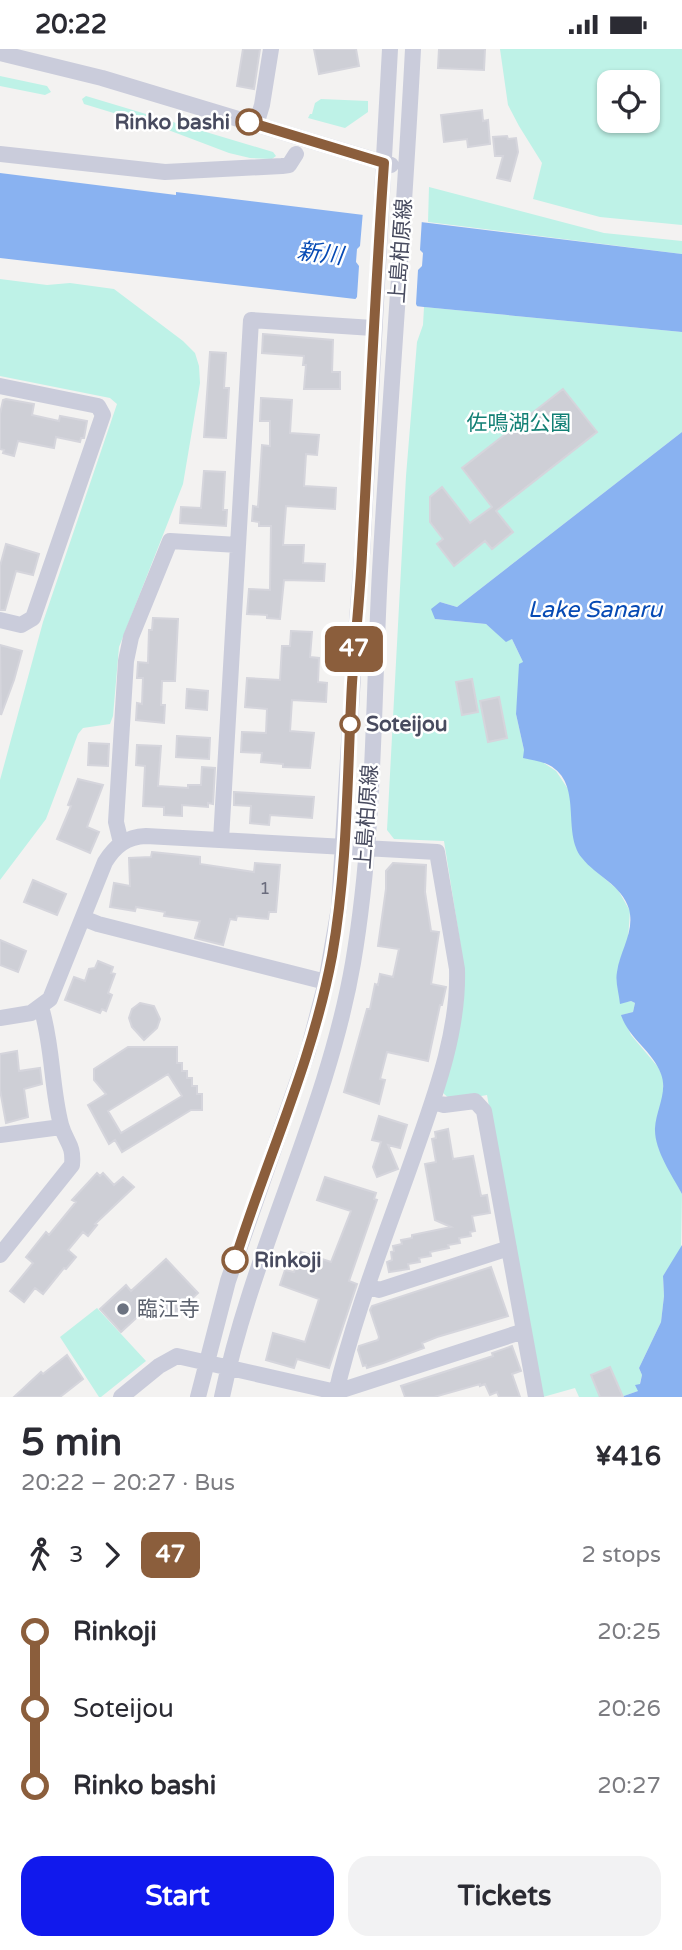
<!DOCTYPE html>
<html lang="en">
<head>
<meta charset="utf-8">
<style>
	:root { --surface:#fff; --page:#f2f2f3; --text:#2b2b33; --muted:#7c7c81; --accent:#1119ed }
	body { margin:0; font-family:"Varela Round","Noto Sans JP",sans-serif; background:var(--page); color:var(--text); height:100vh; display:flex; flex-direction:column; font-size:26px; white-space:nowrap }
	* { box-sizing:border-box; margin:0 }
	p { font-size:23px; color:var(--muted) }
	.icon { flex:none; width:38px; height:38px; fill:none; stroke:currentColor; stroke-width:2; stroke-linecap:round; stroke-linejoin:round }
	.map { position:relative; height:1348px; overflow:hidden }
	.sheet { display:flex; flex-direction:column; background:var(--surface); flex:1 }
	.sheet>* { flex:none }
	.badge { padding:0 14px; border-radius:10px; font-size:24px; line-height:46px }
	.controls { position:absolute; left:597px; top:21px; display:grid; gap:14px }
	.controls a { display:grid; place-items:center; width:63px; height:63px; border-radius:14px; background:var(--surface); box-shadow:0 2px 5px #0004; font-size:35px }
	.map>.badge { position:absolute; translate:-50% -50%; box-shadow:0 0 0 4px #fff }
	.legs { display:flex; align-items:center; gap:10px; height:77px; padding:0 21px; font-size:23px }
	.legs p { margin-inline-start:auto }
	.summary { display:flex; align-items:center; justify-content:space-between; height:119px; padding:0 21px }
	h1 { font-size:38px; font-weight:700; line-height:52px }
	.button { display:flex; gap:14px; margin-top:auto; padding:14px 21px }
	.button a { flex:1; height:80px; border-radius:21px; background:var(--accent); color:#fff; font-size:28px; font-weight:700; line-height:80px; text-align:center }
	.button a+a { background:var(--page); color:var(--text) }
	ul { padding:0 21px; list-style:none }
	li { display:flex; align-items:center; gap:24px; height:77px; font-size:26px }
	li i { display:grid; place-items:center; width:10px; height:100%; margin:0 9px; background:currentColor }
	li i::after { content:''; width:18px; height:18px; margin:-9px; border:5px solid; border-radius:50%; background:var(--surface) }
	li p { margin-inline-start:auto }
	li:first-child i { background:linear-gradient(#0000 50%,currentColor 0) }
	li:last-child i { background:linear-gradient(currentColor 50%,#0000 0) }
	.status { display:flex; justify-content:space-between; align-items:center; height:49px; padding:0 35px; background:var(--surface); direction:ltr }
	.status svg { height:19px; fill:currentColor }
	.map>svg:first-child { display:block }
</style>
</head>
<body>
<div class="status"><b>20:22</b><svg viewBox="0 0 49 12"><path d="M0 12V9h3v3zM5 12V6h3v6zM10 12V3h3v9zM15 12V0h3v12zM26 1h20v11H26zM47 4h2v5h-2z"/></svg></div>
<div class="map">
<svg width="682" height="1348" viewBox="0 0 682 1348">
	<rect width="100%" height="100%" fill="#f3f2f1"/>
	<path fill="#bef2e7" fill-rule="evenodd" d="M 500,0 L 682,0 L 682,176 L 600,168 L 533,150 L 542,114 L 519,77 L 508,56 ZM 609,33 L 648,33 L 648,72 L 609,72 Z
		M 0,27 L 47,37 L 51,43 L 45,46 L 0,37 Z
		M 86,47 L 273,103 L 276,107 L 272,110 L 250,109 L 229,104 L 163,79 L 84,55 L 82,50 Z
		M 321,50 L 368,52 L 368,63 L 345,79 L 308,69 L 310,65 L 312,65 L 315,54 Z
		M 429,138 L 604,184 L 682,192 L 682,205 L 428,173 Z
		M 0,230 L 47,236 L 70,234 L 114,240 L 183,292 L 195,304 L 199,317 L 200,334 L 183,435 L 119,598 L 113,667 L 110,675 L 83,679 L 78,685 L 46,770 L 0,831 L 0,731 L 43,573 L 117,355 L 110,349 L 0,327 Z
		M 424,258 L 682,283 L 682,383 L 457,558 L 440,553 L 435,570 L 486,575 L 506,592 L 512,590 L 523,613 L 516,665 L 524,701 L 556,722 L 568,740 L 597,823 L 618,841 L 630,862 L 628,890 L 619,914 L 620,954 L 631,952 L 635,954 L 633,963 L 622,966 L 631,986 L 658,1018 L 663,1028 L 663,1046 L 655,1081 L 659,1100 L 682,1145 L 681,1201 L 663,1227 L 664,1247 L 661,1273 L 639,1319 L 642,1326 L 638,1342 L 621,1348 L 579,1348 L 575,1339 L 543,1348 L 532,1298 L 487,1046 L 452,1052 L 443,1044 L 463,912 L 444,792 L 394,790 L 387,781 L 406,427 L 417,293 L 423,276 Z
		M 97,1259 L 146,1312 L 101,1348 L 99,1348 L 60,1288 Z"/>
	<path fill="#89b2f1" d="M 0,124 L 176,146 L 176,143 L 682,205 L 682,283 L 424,258 L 0,209 Z
		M 682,383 L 682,1145 C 672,1126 654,1101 655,1079 C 656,1061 668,1043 661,1025 C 653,1002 629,990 621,966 L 633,963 L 635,954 L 631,952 L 620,955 C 619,944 615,933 617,923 C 620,901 635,883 629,860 C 622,836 596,827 582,809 C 561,783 584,735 549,716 C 541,712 531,711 523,709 L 524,701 L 516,665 L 519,615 L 523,613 L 512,590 L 506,593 L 486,575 L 435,570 L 431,560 L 440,553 L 457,558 Z
		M 682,1196 L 682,1348 L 621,1348 L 638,1342 L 635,1336 L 640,1335 L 642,1326 L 639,1319 L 661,1273 L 664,1247 L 663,1227 Z"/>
	<path fill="#f3f2f1" d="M 363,162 L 422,169 L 420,201 L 423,204 L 422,217 L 418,221 L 416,255 L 419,261 L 353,253 L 357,248 L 359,217 L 356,213 L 357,200 L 360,197 Z"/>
	<path fill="#cecfd6" stroke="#d5d5dc" stroke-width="2" fill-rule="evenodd" d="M 243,0 L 260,0 L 254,40 L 237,37 Z
		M 314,0 L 356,0 L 359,17 L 319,25 Z
		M 439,0 L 485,0 L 484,21 L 438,19 Z
		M 482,61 L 483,72 L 488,71 L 490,95 L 468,98 L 467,90 L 444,93 L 441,66 Z
		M 507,87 L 508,90 L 516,89 L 518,103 L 510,132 L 497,129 L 503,107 L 495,107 L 493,88 Z
		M 263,285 L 333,291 L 332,323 L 340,323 L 340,340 L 304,340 L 306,316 L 303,316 L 304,307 L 262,304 Z
		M 210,303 L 226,304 L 224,339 L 229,339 L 226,389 L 204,388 Z
		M 563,340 L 597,383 L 496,462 L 513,483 L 492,500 L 485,492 L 454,517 L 437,495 L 443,490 L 430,473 L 430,448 L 442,438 L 470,474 L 492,458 L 462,419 Z
		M 261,349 L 292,351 L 290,384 L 319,386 L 317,406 L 306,405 L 304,437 L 336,439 L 335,460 L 286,457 L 283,496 L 304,496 L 303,514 L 325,515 L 324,532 L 284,531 L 280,570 L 267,569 L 267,566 L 247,565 L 249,540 L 270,541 L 271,477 L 259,477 L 259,473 L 252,472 L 253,457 L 258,458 L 262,396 L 270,397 L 270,372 L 260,372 Z
		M 6,350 L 34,355 L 32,366 L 59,372 L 60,367 L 87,372 L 84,389 L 81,389 L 80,393 L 56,388 L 54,399 L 18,392 L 14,407 L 3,404 L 4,401 L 0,400 L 0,365 L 3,351 Z
		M 204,422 L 225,423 L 223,461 L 227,461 L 226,477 L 180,474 L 181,458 L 201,459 Z
		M 6,495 L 39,505 L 33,526 L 16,522 L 5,561 L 0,561 L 0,517 Z
		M 153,569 L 178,570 L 175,632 L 162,632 L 161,656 L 165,656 L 164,674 L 136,671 L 137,654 L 142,655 L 143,629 L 137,629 L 138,613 L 148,614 L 149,581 L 152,581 Z
		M 291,582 L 312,583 L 310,608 L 319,609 L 318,633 L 327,634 L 326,653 L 292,651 L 290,682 L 314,684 L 310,719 L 283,718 L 283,715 L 261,713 L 262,704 L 241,703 L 242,683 L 266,684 L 267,660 L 245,658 L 247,629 L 280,631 L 282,597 L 290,597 Z
		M 0,596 L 22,602 L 14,631 L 1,666 Z
		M 472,630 L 478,663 L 462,666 L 456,633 Z
		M 187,640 L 208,642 L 207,661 L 186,659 Z
		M 499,648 L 507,689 L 488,693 L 480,652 Z
		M 177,687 L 210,689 L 209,710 L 176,708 Z
		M 89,694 L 109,695 L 108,717 L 88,716 Z
		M 137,696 L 161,697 L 158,737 L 188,739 L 188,736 L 201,736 L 202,718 L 215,719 L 213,755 L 208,754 L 208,758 L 182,756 L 182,767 L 164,766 L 164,758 L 143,757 L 145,717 L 136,716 Z
		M 78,730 L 103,736 L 87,778 L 99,783 L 90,804 L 57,790 L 71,757 L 68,756 Z
		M 234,743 L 314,748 L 312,769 L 270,766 L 269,776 L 250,774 L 251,757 L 234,756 Z
		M 152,803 L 200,808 L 200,815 L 254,823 L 255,814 L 280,816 L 276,863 L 269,863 L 268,870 L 237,867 L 236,871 L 230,870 L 223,896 L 195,889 L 200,872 L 164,867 L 165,863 L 136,858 L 135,862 L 110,858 L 114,834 L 130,837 L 129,809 L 151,808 Z
		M 393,814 L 426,816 L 425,843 L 431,882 L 439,883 L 431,935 L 446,938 L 442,956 L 440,956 L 428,1012 L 387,1003 L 380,1030 L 385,1031 L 379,1055 L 344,1043 L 367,960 L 370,960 L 375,935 L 378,936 L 380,925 L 393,928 L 399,900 L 378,897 L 386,840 L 386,822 Z
		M 33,831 L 66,845 L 57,866 L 24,853 Z
		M 0,891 L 26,902 L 18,923 L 0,916 Z
		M 98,912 L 113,918 L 111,924 L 115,925 L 108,944 L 112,946 L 106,962 L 102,960 L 100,964 L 65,951 L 74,928 L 85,932 L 89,920 L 95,919 Z
		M 140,954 L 154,957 L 160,970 L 157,979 L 144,991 L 132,978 L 129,969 L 132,960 Z
		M 128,998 L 177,998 L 177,1014 L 182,1014 L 182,1022 L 187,1022 L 187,1029 L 192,1029 L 192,1037 L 197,1037 L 197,1045 L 202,1045 L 202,1061 L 191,1061 L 122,1103 L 115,1091 L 109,1095 L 88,1056 L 106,1045 L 94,1031 L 94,1020 ZM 168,1025 L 182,1047 L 121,1084 L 108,1062 Z
		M 17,1002 L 19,1022 L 40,1019 L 42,1035 L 24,1040 L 28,1068 L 6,1074 L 0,1041 L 0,1005 Z
		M 379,1067 L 407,1076 L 400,1099 L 388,1096 L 398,1120 L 377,1128 L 373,1118 L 381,1093 L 372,1091 Z
		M 448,1080 L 453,1110 L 473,1107 L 481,1147 L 487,1146 L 490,1164 L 472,1167 L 475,1182 L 470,1183 L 471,1187 L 459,1189 L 460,1194 L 448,1196 L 449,1199 L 430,1203 L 431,1207 L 419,1209 L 420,1213 L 408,1215 L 409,1220 L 389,1223 L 387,1213 L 392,1211 L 391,1203 L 394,1202 L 393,1197 L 402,1195 L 401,1191 L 412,1189 L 412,1186 L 451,1178 L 435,1171 L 425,1115 L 436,1113 L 432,1090 L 436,1089 L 435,1083 Z
		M 97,1124 L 100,1127 L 103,1124 L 114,1136 L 123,1128 L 134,1138 L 95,1175 L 97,1176 L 88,1187 L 83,1183 L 68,1201 L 76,1208 L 66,1220 L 64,1219 L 43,1245 L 35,1239 L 24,1253 L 10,1242 L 33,1214 L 26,1208 L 46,1183 L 49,1186 L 76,1153 L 72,1151 Z
		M 325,1128 L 376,1144 L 374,1150 L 377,1151 L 349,1232 L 357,1235 L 329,1319 L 297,1310 L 294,1319 L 266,1311 L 273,1284 L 305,1293 L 319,1250 L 280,1236 L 285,1221 L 294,1223 L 301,1203 L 331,1213 L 351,1162 L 317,1151 Z
		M 166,1210 L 198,1244 L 172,1268 L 162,1257 L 153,1266 L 147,1259 L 121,1283 L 100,1260 L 126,1236 L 131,1242 Z
		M 491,1218 L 508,1267 L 437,1288 L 422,1294 L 424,1299 L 383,1314 L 367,1319 L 366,1316 L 363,1317 L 358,1301 L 359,1297 L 378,1291 L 379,1288 L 370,1261 L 372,1257 Z
		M 512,1297 L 521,1322 L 512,1325 L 520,1348 L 499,1348 L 497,1343 L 490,1346 L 485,1335 L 480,1337 L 480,1335 L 434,1348 L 405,1348 L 401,1337 L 493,1307 L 492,1304 Z
		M 67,1306 L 83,1330 L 60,1348 L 14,1348 L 41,1323 L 43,1325 Z
		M 610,1318 L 623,1348 L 600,1348 L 591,1326 Z"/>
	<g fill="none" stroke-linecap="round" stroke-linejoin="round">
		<path stroke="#caccdb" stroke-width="16" d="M 0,4 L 102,29 L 391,116
			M 256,76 L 262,56 L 271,0
			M 0,105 L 165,123 L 282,117 L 289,116 L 296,105
			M 0,337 L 98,357 L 103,366 L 33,569 L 21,576 L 0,571
			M 221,791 L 251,271 L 373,279
			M 121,794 L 116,773 L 126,612 L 131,588 L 170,492 L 238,496
			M 83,869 L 98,875 L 326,933
			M 0,969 L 31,964 L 50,950 L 105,813 C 115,797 126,788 146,787 L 437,803 L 457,920 C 459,983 435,1046 414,1106 C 386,1186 354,1265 335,1348
			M 433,1053 L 444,1056 L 475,1052 L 484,1062 L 536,1348
			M 0,1086 L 61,1078
			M 0,1206 L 72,1116 C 74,1095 66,1094 61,1076 C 51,1037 53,997 41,958
			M 368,1237 L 379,1241 L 509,1199
			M 121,1348 L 159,1317 L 177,1307 L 336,1343 L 524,1282
			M 198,1348 L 228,1232 L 308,1002 L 326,933 L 339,859 L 354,610 L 362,507 L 390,0
			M 222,1348 C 253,1199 327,1064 353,914 C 375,785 373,652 380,522 C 390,348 404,174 413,0"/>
	</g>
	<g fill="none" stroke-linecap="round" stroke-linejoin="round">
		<defs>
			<path id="line-1" d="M 235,1211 C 267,1109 312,1014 332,907 C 348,817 347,725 352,634 C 355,591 360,548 362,505 C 369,375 375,244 384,114 L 249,73"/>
		</defs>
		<use href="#line-1" stroke="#fff" stroke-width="16"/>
		<use href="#line-1" stroke="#8b5e3c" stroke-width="10"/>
	</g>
	<g fill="#fff" stroke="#8b5e3c" stroke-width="3.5">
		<circle cx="249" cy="73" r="12"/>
		<circle cx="350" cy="675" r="9"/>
		<circle cx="235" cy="1211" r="12"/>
	</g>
	<circle fill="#6b7280" stroke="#fff" stroke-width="2.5" cx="123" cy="1260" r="7"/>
	<g text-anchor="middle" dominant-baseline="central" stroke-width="5" stroke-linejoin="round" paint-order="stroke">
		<g font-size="18" fill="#6a6c7d">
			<text x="265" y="839">1</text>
		</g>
		<g font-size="21" font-weight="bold" fill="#484b5f" stroke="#fff" text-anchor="start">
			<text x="230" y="73" text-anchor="end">Rinko bashi</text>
			<text x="366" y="675">Soteijou</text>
			<text x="254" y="1211">Rinkoji</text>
		</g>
		<g font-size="21" fill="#484b5f" stroke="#fff">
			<text transform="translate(401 202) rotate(-86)">上島柏原線</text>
			<text transform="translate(367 768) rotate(-86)">上島柏原線</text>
		</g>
		<g font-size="21" fill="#138075" stroke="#fff">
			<text x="519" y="374">佐鳴湖公園</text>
		</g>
		<g font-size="21" fill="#5b616d" stroke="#fff" text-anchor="start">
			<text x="137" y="1260">臨江寺</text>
		</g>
		<g font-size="23" font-style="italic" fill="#064ab4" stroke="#fff">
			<text transform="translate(320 205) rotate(7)">新川</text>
			<text x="595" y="561">Lake Sanaru</text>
		</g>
	</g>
</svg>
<div class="controls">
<a><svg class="icon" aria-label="locate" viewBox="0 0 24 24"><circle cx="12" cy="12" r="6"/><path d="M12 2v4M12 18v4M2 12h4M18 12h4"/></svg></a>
</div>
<b class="badge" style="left:354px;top:600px;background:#8b5e3c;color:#fff">47</b>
</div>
<section class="sheet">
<div class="summary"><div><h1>5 min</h1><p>20:22 – 20:27 · Bus</p></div><b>¥416</b></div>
<div class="legs"><svg class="icon" aria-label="walk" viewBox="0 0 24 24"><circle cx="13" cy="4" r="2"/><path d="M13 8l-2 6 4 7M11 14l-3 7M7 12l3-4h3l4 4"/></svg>3<svg class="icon" aria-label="forward" viewBox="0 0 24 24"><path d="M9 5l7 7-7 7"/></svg><b class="badge" style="background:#8b5e3c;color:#fff">47</b><p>2 stops</p></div>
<ul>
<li><i style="color:#8b5e3c"></i><b>Rinkoji</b><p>20:25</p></li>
<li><i style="color:#8b5e3c"></i><span>Soteijou</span><p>20:26</p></li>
<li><i style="color:#8b5e3c"></i><b>Rinko bashi</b><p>20:27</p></li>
</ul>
<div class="button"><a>Start</a><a>Tickets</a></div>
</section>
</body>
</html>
